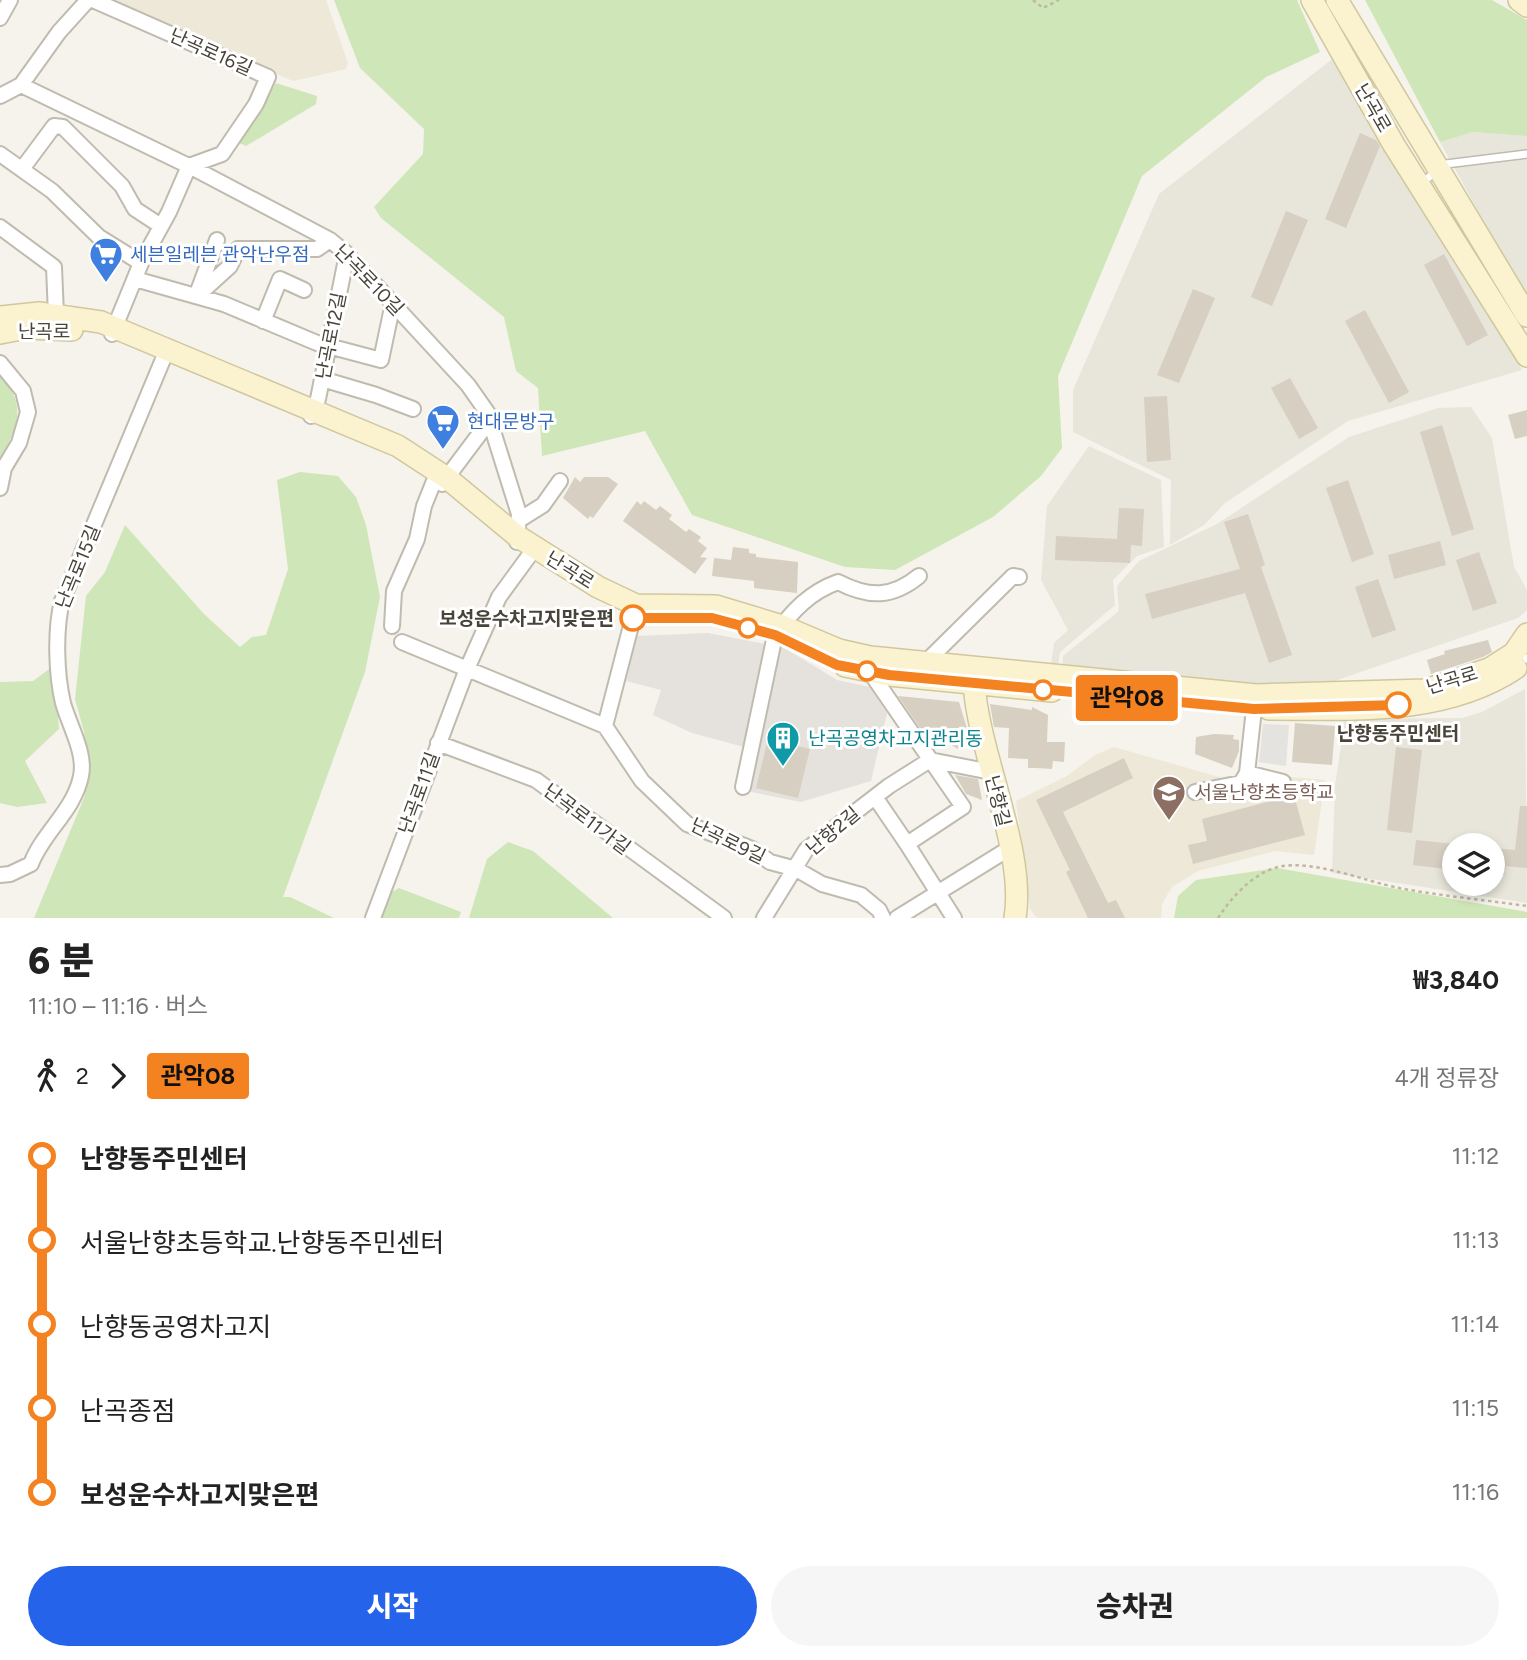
<!DOCTYPE html>
<html lang="ko">
<head>
<meta charset="utf-8">
<style>
	:root { --surface:#fff; --page:#f6f6f6; --text:#222; --muted:#767676; --accent:#2563eb }
	body { margin:0; font-family:Figtree,"Noto Sans KR",sans-serif; background:var(--page); color:var(--text); height:100vh; display:flex; flex-direction:column; font-size:26px; white-space:nowrap }
	* { box-sizing:border-box; margin:0 }
	p { font-size:23px; color:var(--muted) }
	.icon { flex:none; width:38px; height:38px; fill:none; stroke:currentColor; stroke-width:2; stroke-linecap:round; stroke-linejoin:round }
	.map { position:relative; height:918px; overflow:hidden }
	.drawer { display:flex; flex-direction:column; background:var(--surface); flex:1 }
	.drawer>* { flex:none }
	.badge { padding:0 14px; border-radius:5px; font-size:24px; line-height:46px }
	.controls { position:absolute; left:1442px; top:833px; display:grid; gap:14px }
	.controls a { display:grid; place-items:center; width:63px; height:63px; border-radius:50%; background:var(--surface); box-shadow:0 4px 10px #0003; font-size:35px }
	.map>.badge { position:absolute; translate:-50% -50%; box-shadow:0 0 0 4px #fff }
	.legs { display:flex; align-items:center; gap:10px; height:77px; padding:0 28px; font-size:23px }
	.legs p { margin-inline-start:auto }
	.overview { display:flex; align-items:center; justify-content:space-between; height:119px; padding:0 28px }
	h1 { font-size:38px; font-weight:800; line-height:52px }
	.cta { display:flex; gap:14px; margin-top:auto; padding:14px 28px }
	.cta a { flex:1; height:80px; border-radius:42px; background:var(--accent); color:#fff; font-size:28px; font-weight:800; line-height:80px; text-align:center }
	.cta a+a { background:var(--page); color:var(--text) }
	ul { padding:0 28px; list-style:none }
	li { display:flex; align-items:center; gap:24px; height:84px; font-size:26px }
	li i { display:grid; place-items:center; width:10px; height:100%; margin:0 9px; background:currentColor }
	li i::after { content:''; width:18px; height:18px; margin:-9px; border:5px solid; border-radius:50%; background:var(--surface) }
	li p { margin-inline-start:auto }
	li:first-child i { background:linear-gradient(#0000 50%,currentColor 0) }
	li:last-child i { background:linear-gradient(currentColor 50%,#0000 0) }
	.map>svg:first-child { display:block }
</style>
</head>
<body>
<div class="map">
<svg width="1527" height="918" viewBox="0 0 1527 918">
	<rect width="100%" height="100%" fill="#f5f3ec"/>
	<path fill="#e8e5da" fill-rule="evenodd" d="M 1335,57 L 1522,370 L 1348,421 L 1225,503 L 1204,525 L 1170,545 L 1171,480 L 1073,432 L 1073,390 L 1159,194 Z
		M 1473,132 L 1527,136 L 1527,300 L 1440,142 Z
		M 1471,407 L 1492,438 L 1514,567 L 1527,590 L 1527,610 L 1518,618 L 1317,687 L 1062,676 L 1063,656 L 1119,611 L 1117,586 L 1139,561 L 1217,524 L 1349,437 L 1438,408 Z
		M 1089,446 L 1161,480 L 1164,547 L 1137,556 L 1113,580 L 1115,605 L 1060,652 L 1057,674 L 1050,673 L 1054,643 L 1068,630 L 1041,580 L 1047,506 Z
		M 1525,689 L 1527,903 L 1332,873 L 1335,786 L 1345,719 L 1462,718 L 1482,712 ZM 1454,845 L 1493,845 L 1493,884 L 1454,884 Z"/>
	<path fill="#e5e2dd" d="M 708,633 L 765,644 L 744,747 L 692,733 L 653,715 L 661,690 L 626,681 L 637,636 Z
		M 778,644 L 837,680 L 870,687 L 887,713 L 871,781 L 801,802 L 751,792 Z"/>
	<path fill="#ede8d7" d="M 107,0 L 326,0 L 348,63 L 346,69 L 293,81 Z
		M 1114,747 L 1233,781 L 1269,775 L 1325,780 L 1314,855 L 1275,851 L 1198,871 L 1172,887 L 1162,904 L 1161,918 L 1037,918 L 1030,909 L 1016,801 L 1067,776 L 1095,755 Z"/>
	<path fill="#cfe6b8" d="M 334,0 L 1297,0 L 1320,52 L 1266,77 L 1142,176 L 1058,376 L 1062,448 L 1041,476 L 993,517 L 895,570 L 845,567 L 692,515 L 645,431 L 542,456 L 538,388 L 516,371 L 504,317 L 381,218 L 374,207 L 423,154 L 424,129 L 360,68 Z
		M 1365,0 L 1492,0 L 1527,20 L 1527,136 L 1473,132 L 1440,142 Z
		M 276,83 L 317,96 L 316,104 L 246,146 L 239,143 Z
		M 0,373 C 27,406 19,425 0,459 Z
		M 300,472 L 338,476 L 356,497 L 366,525 L 380,597 L 365,672 L 283,897 L 290,897 L 334,918 L 34,918 L 84,798 L 89,767 L 84,732 L 75,699 L 86,596 L 105,572 L 125,525 L 204,614 L 240,647 L 252,637 L 266,635 L 288,569 L 277,480 Z
		M 60,661 L 56,690 L 59,729 L 25,761 L 47,803 L 17,807 L 0,803 L 0,682 L 33,681 Z
		M 508,842 L 533,851 L 613,918 L 469,918 L 487,859 Z
		M 1277,868 L 1527,912 L 1527,918 L 1174,918 L 1178,896 L 1196,880 Z
		M 399,888 L 461,912 L 459,918 L 381,918 L 390,893 Z"/>
	<path fill="#e4e3e0" d="M 1263,724 L 1289,725 L 1286,766 L 1259,762 Z"/>
	<path fill="#d6cfc2" d="M 1360,133 L 1376,140 L 1380,146 L 1346,228 L 1325,219 Z
		M 1286,211 L 1308,220 L 1272,306 L 1251,297 Z
		M 1444,254 L 1488,335 L 1467,346 L 1424,265 Z
		M 1193,289 L 1215,298 L 1179,383 L 1157,375 Z
		M 1365,310 L 1409,392 L 1389,403 L 1345,321 Z
		M 1290,378 L 1318,428 L 1299,439 L 1271,388 Z
		M 1167,396 L 1171,460 L 1147,462 L 1144,397 Z
		M 1527,410 L 1527,436 L 1515,439 L 1508,415 Z
		M 1442,425 L 1474,529 L 1452,536 L 1420,432 Z
		M 575,477 L 580,482 L 584,477 L 608,477 L 618,484 L 593,518 L 590,516 L 588,519 L 563,498 Z
		M 1348,480 L 1374,554 L 1352,562 L 1326,488 Z
		M 637,501 L 641,505 L 644,501 L 656,510 L 660,506 L 672,515 L 669,519 L 686,532 L 689,529 L 701,537 L 698,541 L 707,548 L 700,557 L 707,558 L 695,574 L 623,521 Z
		M 1119,508 L 1144,509 L 1142,546 L 1131,545 L 1130,563 L 1055,560 L 1056,536 L 1117,539 Z
		M 1248,514 L 1265,565 L 1261,567 L 1292,655 L 1269,663 L 1245,593 L 1152,619 L 1145,594 L 1240,569 L 1224,522 Z
		M 1440,541 L 1446,565 L 1394,579 L 1388,555 Z
		M 733,547 L 749,549 L 749,553 L 756,554 L 756,557 L 798,562 L 797,593 L 754,588 L 754,581 L 712,576 L 714,558 L 731,560 Z
		M 1479,552 L 1497,603 L 1473,611 L 1456,560 Z
		M 1378,579 L 1396,630 L 1372,638 L 1355,587 Z
		M 1488,640 L 1492,652 L 1483,657 L 1431,674 L 1427,660 L 1445,654 L 1444,651 Z
		M 898,696 L 959,702 L 972,745 L 958,749 L 951,745 L 931,744 Z
		M 990,704 L 1032,710 L 1032,707 L 1048,715 L 1047,742 L 1065,742 L 1064,762 L 1053,761 L 1052,769 L 1036,768 L 1028,768 L 1028,759 L 1008,758 L 1009,728 L 994,727 Z
		M 1295,723 L 1335,726 L 1332,765 L 1292,762 Z
		M 1214,734 L 1234,735 L 1233,739 L 1239,740 L 1239,751 L 1232,768 L 1195,754 L 1196,737 Z
		M 768,739 L 810,749 L 798,798 L 756,788 Z
		M 1396,747 L 1422,750 L 1412,833 L 1387,830 Z
		M 1124,758 L 1133,778 L 1063,812 L 1108,903 L 1116,900 L 1125,918 L 1088,918 L 1066,872 L 1070,870 L 1036,800 Z
		M 955,775 L 978,779 L 982,800 L 966,794 Z
		M 1294,795 L 1305,835 L 1193,864 L 1188,845 L 1207,841 L 1202,819 Z
		M 1520,806 L 1527,806 L 1527,868 L 1506,866 L 1504,875 L 1493,874 L 1493,848 L 1515,850 Z
		M 1416,840 L 1454,844 L 1454,870 L 1413,865 Z"/>
	<g fill="none" stroke-linecap="round" stroke-linejoin="round">
		<defs>
			<path id="lane" d="M 1420,184 L 1446,164 L 1527,154
				M 1526,658 L 1527,659"/>
			<path id="street" d="M 93,0 L 268,77 L 256,104 L 222,154 L 189,166 L 169,212 L 141,263 L 112,334
				M 0,18 L 10,0
				M 21,85 L 195,169 L 330,240 L 347,254 L 468,385 L 487,412 L 519,514 L 517,542
				M 0,96 L 21,85 L 59,32 L 88,0
				M 0,154 L 52,191 L 99,237 L 141,263
				M 22,169 L 54,126 L 63,127 L 122,186 L 135,209 L 161,226
				M 0,227 L 54,267 L 56,315
				M 135,279 L 224,304 L 317,343 L 381,360 L 393,303
				M 197,294 L 217,240
				M 197,296 L 230,266 L 238,249 L 317,249 L 330,240
				M 263,321 L 280,279 L 304,290
				M 0,363 L 23,391 L 28,412 L 19,443 L 4,468 L 0,488
				M 322,379 L 376,395 L 413,409
				M 311,416 L 318,399 L 347,254
				M 442,484 L 490,420
				M 519,520 L 543,505 L 560,481
				M 633,618 L 605,726 L 642,781 L 687,824 L 752,849 L 770,862 L 796,869 L 822,884 L 861,895 L 879,910 L 883,918
				M 392,626 L 394,591 L 417,539 L 424,506 L 434,481
				M 402,642 L 605,726
				M 927,669 L 931,657 L 1013,576 L 1019,577
				M 870,672 L 963,807 L 907,844 L 875,797
				M 438,743 L 536,780 L 724,918
				M 1247,773 L 1283,782
				M 743,787 L 775,635 C 792,611 810,592 838,582 C 869,598 892,598 919,576
				M 1195,792 L 1241,783 L 1247,773 L 1254,709
				M 907,844 L 954,918
				M 0,875 L 10,874 L 31,864 C 43,832 74,811 81,776 C 86,753 69,725 63,703 C 56,673 55,630 62,601 L 164,357
				M 373,918 L 467,669 L 499,597 L 529,556
				M 764,918 L 806,850 L 889,786 L 930,760 L 991,772
				M 897,918 L 1010,848"/>
			<path id="secondary" d="M 1312,0 L 1394,145 L 1527,356
				M 1337,0 L 1527,316
				M 1519,0 L 1527,6
				M 0,317 L 39,313 L 101,322 L 398,446 L 447,478 L 517,536 L 598,587 L 636,605 L 716,606 L 782,626 L 839,650 L 870,657 L 1256,695 L 1426,690 L 1489,669 L 1514,653 L 1527,634
				M 0,333 L 26,328 L 72,330
				M 845,666 L 889,675 L 1052,691
				M 974,684 C 979,756 1026,851 1015,918
				M 1269,709 C 1352,709 1444,716 1516,668"/>
		</defs>
		<use href="#lane" stroke="#c0bbaf" stroke-width="10"/>
		<use href="#street" stroke="#c0bbaf" stroke-width="18"/>
		<use href="#secondary" stroke="#d1c79e" stroke-width="24"/>
		<path stroke="#c1b7a1" stroke-width="2.5" stroke-dasharray="3.5 3.5" stroke-linecap="butt" d="M 1033,0 L 1043,8 L 1059,0
			M 1218,918 C 1231,898 1253,873 1278,867 C 1313,859 1364,881 1399,888 C 1441,896 1485,900 1527,906"/>
		<use href="#lane" stroke="#fff" stroke-width="7"/>
		<use href="#street" stroke="#fff" stroke-width="14"/>
		<use href="#secondary" stroke="#fbf3cf" stroke-width="21"/>
	</g>
	<g fill="none" stroke-linecap="round" stroke-linejoin="round">
		<defs>
			<path id="line-1" d="M 633,618 L 712,618 L 775,635 L 837,665 L 889,675 L 1254,709 L 1398,705"/>
		</defs>
		<use href="#line-1" stroke="#fff" stroke-width="16"/>
		<use href="#line-1" stroke="#f58220" stroke-width="10"/>
	</g>
	<defs>
		<symbol id="supermarket-pin" viewBox="-11 -11 22 30"><path d="M0 17L-7.5 6A9.5 9.5 0 1 1 7.5 6Z" fill="#3f7fe0" stroke="#fff"/><path d="M-6-5.5h2.5l.6 2H6L4.5 2H-2.5L-4.4-4H-6ZM-1.5 3.2a1.3 1.3 0 1 0 .1 0ZM3 3.2a1.3 1.3 0 1 0 .1 0Z" fill="#fff"/></symbol>
		<symbol id="building-pin" viewBox="-11 -11 22 30"><path d="M0 17L-7.5 6A9.5 9.5 0 1 1 7.5 6Z" fill="#0f9aa8" stroke="#fff"/><path d="M-4-6H4V6H1V3H-1V6H-4ZM-2.5-4.3h1.7v1.8h-1.7ZM.8-4.3h1.7v1.8H.8ZM-2.5-1h1.7V.8h-1.7ZM.8-1h1.7V.8H.8Z" fill="#fff"/></symbol>
		<symbol id="school-pin" viewBox="-11 -11 22 30"><path d="M0 17L-7.5 6A9.5 9.5 0 1 1 7.5 6Z" fill="#8d6e63" stroke="#fff"/><path d="M0-5L7-2L0 1L-7-2ZM-4 1L0 2.5L4 1V4Q0 6-4 4Z" fill="#fff"/></symbol>
	</defs>
	<g fill-rule="evenodd">
		<use href="#supermarket-pin" x="87" y="235" width="38" height="52"/>
		<use href="#supermarket-pin" x="424" y="402" width="38" height="52"/>
		<use href="#building-pin" x="764" y="719" width="38" height="52"/>
		<use href="#school-pin" x="1150" y="773" width="38" height="52"/>
	</g>
	<g fill="#fff" stroke="#f58220" stroke-width="3.5">
		<circle cx="633" cy="618" r="12"/>
		<circle cx="748" cy="628" r="9"/>
		<circle cx="867" cy="671" r="9"/>
		<circle cx="1043" cy="690" r="9"/>
		<circle cx="1398" cy="705" r="12"/>
	</g>
	<g text-anchor="middle" dominant-baseline="central" stroke-width="6" stroke-linejoin="round" paint-order="stroke">
		<g font-size="19" fill="#49443a" stroke="#fff">
			<text transform="translate(211 52) rotate(24)">난곡로16길</text>
			<text transform="translate(1373 108) rotate(60)">난곡로</text>
			<text transform="translate(369 280) rotate(46)">난곡로10길</text>
			<text x="44" y="331">난곡로</text>
			<text transform="translate(331 336) rotate(-79)">난곡로12길</text>
			<text transform="translate(78 567) rotate(-68)">난곡로15길</text>
			<text transform="translate(570 570) rotate(32)">난곡로</text>
			<text transform="translate(1452 680) rotate(-17)">난곡로</text>
			<text transform="translate(419 793) rotate(-70)">난곡로11길</text>
			<text transform="translate(998 801) rotate(76)">난향길</text>
			<text transform="translate(587 819) rotate(37)">난곡로11가길</text>
			<text transform="translate(833 831) rotate(-40)">난향2길</text>
			<text transform="translate(728 841) rotate(26)">난곡로9길</text>
		</g>
		<g font-size="19" fill="#366cbe" stroke="#fff" text-anchor="start">
			<text x="130" y="254">세븐일레븐 관악난우점</text>
			<text x="467" y="421">현대문방구</text>
		</g>
		<g font-size="19" font-weight="bold" fill="#49443a" stroke="#fff" text-anchor="end">
			<text x="614" y="618">보성운수차고지맞은편</text>
			<text x="1398" y="733" text-anchor="middle">난향동주민센터</text>
		</g>
		<g font-size="19" fill="#0d838f" stroke="#fff" text-anchor="start">
			<text x="808" y="738">난곡공영차고지관리동</text>
		</g>
		<g font-size="19" fill="#785e54" stroke="#fff" text-anchor="start">
			<text x="1194" y="792">서울난향초등학교</text>
		</g>
	</g>
</svg>
<div class="controls">
<a><svg class="icon" aria-label="layers" viewBox="0 0 24 24"><path d="M12 4l9 5-9 5-9-5zM3 14l9 5 9-5"/></svg></a>
</div>
<b class="badge" style="left:1127px;top:698px;background:#f58220;color:#111">관악08</b>
</div>
<section class="drawer">
<div class="overview"><div><h1>6 분</h1><p>11:10 – 11:16 · 버스</p></div><b>₩3,840</b></div>
<div class="legs"><svg class="icon" aria-label="walk" viewBox="0 0 24 24"><circle cx="13" cy="4" r="2"/><path d="M13 8l-2 6 4 7M11 14l-3 7M7 12l3-4h3l4 4"/></svg>2<svg class="icon" aria-label="forward" viewBox="0 0 24 24"><path d="M9 5l7 7-7 7"/></svg><b class="badge" style="background:#f58220;color:#111">관악08</b><p>4개 정류장</p></div>
<ul>
<li><i style="color:#f58220"></i><b>난향동주민센터</b><p>11:12</p></li>
<li><i style="color:#f58220"></i><span>서울난향초등학교.난향동주민센터</span><p>11:13</p></li>
<li><i style="color:#f58220"></i><span>난향동공영차고지</span><p>11:14</p></li>
<li><i style="color:#f58220"></i><span>난곡종점</span><p>11:15</p></li>
<li><i style="color:#f58220"></i><b>보성운수차고지맞은편</b><p>11:16</p></li>
</ul>
<div class="cta"><a>시작</a><a>승차권</a></div>
</section>
</body>
</html>
